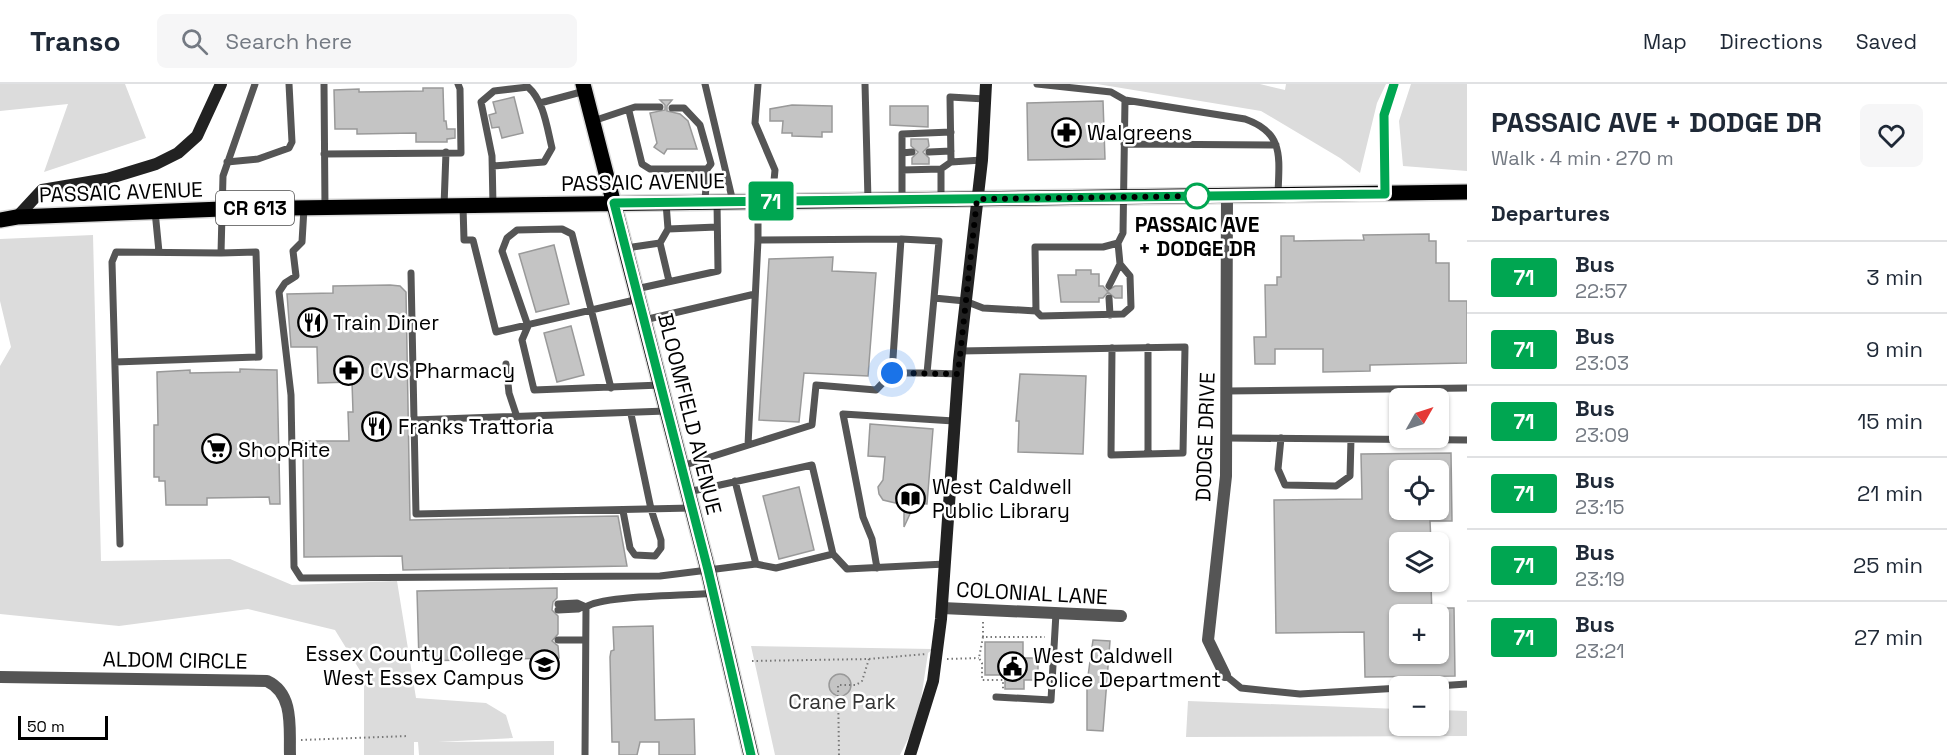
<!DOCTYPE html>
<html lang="en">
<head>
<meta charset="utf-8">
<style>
	:root { --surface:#fff; --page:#f6f6f7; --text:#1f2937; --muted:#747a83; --line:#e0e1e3 }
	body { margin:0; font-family:"Space Grotesk",sans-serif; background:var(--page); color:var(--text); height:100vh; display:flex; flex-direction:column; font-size:22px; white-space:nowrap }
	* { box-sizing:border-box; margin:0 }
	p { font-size:20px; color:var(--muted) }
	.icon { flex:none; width:33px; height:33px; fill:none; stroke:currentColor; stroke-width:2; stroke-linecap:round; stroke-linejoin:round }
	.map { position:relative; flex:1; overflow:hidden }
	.drawer { display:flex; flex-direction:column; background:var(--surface); width:480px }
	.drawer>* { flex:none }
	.badge { padding:0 12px; border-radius:4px; font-size:21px; line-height:39px }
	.needle { width:39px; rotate:51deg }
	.buttons { position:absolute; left:1389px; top:304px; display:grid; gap:12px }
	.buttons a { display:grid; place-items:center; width:60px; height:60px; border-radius:9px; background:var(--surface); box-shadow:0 2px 4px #0004; font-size:30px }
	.scale { position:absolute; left:18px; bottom:15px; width:90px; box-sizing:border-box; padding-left:6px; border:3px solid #000; border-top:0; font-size:16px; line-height:21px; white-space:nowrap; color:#000; -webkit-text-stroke:4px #fff; paint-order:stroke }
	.you { position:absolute; width:30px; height:30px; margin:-15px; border:4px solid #fff; border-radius:50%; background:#1a73e8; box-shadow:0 0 0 9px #1a73e833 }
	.map>.badge { position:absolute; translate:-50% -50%; box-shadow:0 0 0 3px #fff }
	h2 { padding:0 24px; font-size:22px; line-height:54px }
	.round { display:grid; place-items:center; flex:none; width:63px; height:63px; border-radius:9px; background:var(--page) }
	.overview { display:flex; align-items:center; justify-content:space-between; height:102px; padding:0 24px }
	h1 { font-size:28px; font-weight:700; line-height:45px }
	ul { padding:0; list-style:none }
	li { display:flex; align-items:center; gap:18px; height:72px; padding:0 24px; border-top:2px solid var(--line) }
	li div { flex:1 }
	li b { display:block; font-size:22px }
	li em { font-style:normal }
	li .badge { min-width:66px; font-weight:700; text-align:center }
	header { display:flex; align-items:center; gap:36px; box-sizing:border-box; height:84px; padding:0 30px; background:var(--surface); border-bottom:2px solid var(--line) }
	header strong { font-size:28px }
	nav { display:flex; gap:33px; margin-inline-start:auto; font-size:21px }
	.search { width:420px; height:54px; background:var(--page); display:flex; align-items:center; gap:15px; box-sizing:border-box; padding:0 21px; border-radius:9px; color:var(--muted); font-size:22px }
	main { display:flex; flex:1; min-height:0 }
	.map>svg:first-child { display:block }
</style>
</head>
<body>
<header>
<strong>Transo</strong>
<div class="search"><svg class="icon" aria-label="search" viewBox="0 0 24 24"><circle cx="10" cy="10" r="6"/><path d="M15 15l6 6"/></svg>Search here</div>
<nav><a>Map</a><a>Directions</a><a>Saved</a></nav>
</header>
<main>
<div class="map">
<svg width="1467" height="671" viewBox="0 0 1467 671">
	<rect width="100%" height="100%" fill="#fff"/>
	<path fill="#dcdcdc" d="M 0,0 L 125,0 L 146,54 L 44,88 L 68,20 L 0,27 Z
		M 1097,0 L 1260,0 L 1285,6 L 1286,0 L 1386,0 L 1377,19 L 1360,89 L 1340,74 L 1261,27 Z
		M 1411,0 L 1467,0 L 1467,87 L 1403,82 L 1399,37 Z
		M 93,151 L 101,477 L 230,475 L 292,501 L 397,497 L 416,614 L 486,619 L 506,631 L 513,654 L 438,658 L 554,657 L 554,671 L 419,671 L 418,658 L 414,658 L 414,671 L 364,671 L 364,593 L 335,546 L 248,525 L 119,542 L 0,530 L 0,282 L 11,263 L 0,217 L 0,155 Z
		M 751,562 L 933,565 L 928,569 L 918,635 L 900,671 L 775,671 Z
		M 1188,617 L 1399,625 L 1400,642 L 1438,642 L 1439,626 L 1467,627 L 1467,652 L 1186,653 Z"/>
	<path fill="#c4c4c4" stroke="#999" stroke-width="1.5" fill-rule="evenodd" d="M 423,4 L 443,4 L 444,37 L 446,37 L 447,45 L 455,45 L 455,54 L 447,55 L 447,58 L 416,58 L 416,49 L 357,50 L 357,45 L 335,45 L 334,6 L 359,5 L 359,8 L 423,7 Z
		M 514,13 L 523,49 L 502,54 L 499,43 L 492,44 L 489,31 L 496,29 L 493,18 Z
		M 660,16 L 672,16 L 667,22 L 667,27 L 680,30 L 688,37 L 697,65 L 667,65 L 664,70 L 654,63 L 657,59 L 650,29 L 665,26 L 665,21 Z
		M 1103,17 L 1105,75 L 1028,76 L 1027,19 Z
		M 792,21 L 832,22 L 832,48 L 822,48 L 822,53 L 792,52 L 792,49 L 782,49 L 783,37 L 770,37 L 770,25 Z
		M 890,22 L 928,22 L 928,43 L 890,41 Z
		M 911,55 L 928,55 L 929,62 L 923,68 L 929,74 L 929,80 L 912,80 L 912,74 L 918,68 L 911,62 Z
		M 1429,150 L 1429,157 L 1436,157 L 1436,179 L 1449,179 L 1449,217 L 1467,217 L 1467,279 L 1370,281 L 1370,287 L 1323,288 L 1323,265 L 1275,265 L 1275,280 L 1255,280 L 1254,253 L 1266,253 L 1265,201 L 1277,201 L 1277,193 L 1281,193 L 1281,152 L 1294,152 L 1294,157 L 1364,156 L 1363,151 Z
		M 554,161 L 569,220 L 536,228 L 519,170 Z
		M 833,173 L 832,187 L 876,189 L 868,292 L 804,289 L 799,338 L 759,336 L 769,175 Z
		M 1076,186 L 1091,186 L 1091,190 L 1099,190 L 1099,202 L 1103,202 L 1107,207 L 1115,202 L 1122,202 L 1122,214 L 1115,214 L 1108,208 L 1103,214 L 1099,214 L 1099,218 L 1061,218 L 1058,191 L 1076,191 Z
		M 390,201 L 400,202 L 406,208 L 410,436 L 618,432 L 627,482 L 403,486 L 402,472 L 304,473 L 303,357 L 349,357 L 348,328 L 353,328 L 352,298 L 318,299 L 317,263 L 291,263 L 287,210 L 333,209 L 333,202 Z
		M 571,242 L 584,291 L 557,298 L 544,249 Z
		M 240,285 L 277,286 L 280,420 L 270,420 L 269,413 L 207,414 L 207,421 L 166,421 L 165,397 L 159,397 L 159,393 L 154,393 L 154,341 L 158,341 L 157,288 L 190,286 L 190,289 L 240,288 Z
		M 1020,290 L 1086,292 L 1083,370 L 1018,368 L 1019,337 L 1016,337 Z
		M 870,340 L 933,345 L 927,420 L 915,419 L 904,443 L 904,421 L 883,416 L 879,410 L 878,403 L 883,396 L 885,373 L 868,372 Z
		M 1451,369 L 1452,437 L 1430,437 L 1431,459 L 1400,459 L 1400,498 L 1409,498 L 1409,502 L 1431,501 L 1432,531 L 1400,531 L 1400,570 L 1438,570 L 1438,524 L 1454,524 L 1455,592 L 1365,593 L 1364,548 L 1276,549 L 1274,416 L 1362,415 L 1361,370 ZM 1400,387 L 1438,387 L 1438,426 L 1400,426 Z
		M 799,403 L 814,466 L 779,475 L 763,412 Z
		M 557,504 L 557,514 L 553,518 L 552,526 L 558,532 L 558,550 L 552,557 L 558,562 L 559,574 L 419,577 L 417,507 Z
		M 653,542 L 655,636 L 694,635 L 695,671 L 659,671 L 659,658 L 640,658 L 637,671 L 619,671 L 619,658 L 612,658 L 610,573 L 611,567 L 614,566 L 613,543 Z
		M 1093,556 L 1110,557 L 1103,647 L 1087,646 L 1087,599 Z
		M 985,558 L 1023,558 L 1023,574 L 1038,574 L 1038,596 L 1024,596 L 1024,605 L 1005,605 L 1005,591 L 985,591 Z
		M829 601a11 11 0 1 1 22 0a11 11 0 1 1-22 0Z"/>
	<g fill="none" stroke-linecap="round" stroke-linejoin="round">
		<defs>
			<path id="primary" d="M 583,0 L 708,486 L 751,671
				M 0,136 L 17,133 L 222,125 L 1467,108"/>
		</defs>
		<use href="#primary" stroke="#dbdbdb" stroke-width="18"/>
		<path stroke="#777" stroke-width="2" stroke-dasharray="1.5 3" stroke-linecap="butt" d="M 983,538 L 983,553 L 1045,553
			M 983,553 L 979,574 L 982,579 L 982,596 L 1003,596 L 1003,606
			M 947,575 L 979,574
			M 752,577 L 869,575 L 926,570
			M 301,656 L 408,652
			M 839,671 L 838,601 L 856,601 L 862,597 L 869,575"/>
		<path stroke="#555" stroke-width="7" d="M 324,0 L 325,123
			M 705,0 L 733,118
			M 758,0 L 755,39 L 775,86 L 772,118
			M 865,0 L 868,116
			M 1125,16 L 1245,35 C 1285,49 1279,74 1278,111
			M 540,19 L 585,7
			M 672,24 L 684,24 L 700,41 L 711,80 L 707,85
			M 629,27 L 642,80 L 650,85 L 707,85 L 705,118
			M 593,37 L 635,23 L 660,23
			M 1124,60 L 1276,61
			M 929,68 L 951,67
			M 902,69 L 902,50 L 951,48
			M 324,70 L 461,69 L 460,5 L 458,0
			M 982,76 L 951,78 L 950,13 L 985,15
			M 227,78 L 258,75 L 289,64 L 292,58 L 289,0
			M 493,82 L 544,78 L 552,64 C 547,44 544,17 528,3 L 494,7 L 481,18 L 492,72 L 493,121
			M 941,85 L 941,115
			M 902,86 L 941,85 L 951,78
			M 902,116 L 902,69 L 912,68
			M 758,118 L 758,156 L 901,155
			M 666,119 L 668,145 L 660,159 L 669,197
			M 444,122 L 446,68
			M 463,122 L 464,156 L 473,156 L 496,248 L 639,215
			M 304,124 L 302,158 L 293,167 L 296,192 L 285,199 L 279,208 L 291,311 L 294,483 L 301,494 L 660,492 L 756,480
			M 155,127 L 159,168
			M 668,145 L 717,143
			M 626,164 L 660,159
			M 411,189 L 414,336 L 666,327
			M 1109,202 L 1120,180
			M 636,205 L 718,187 L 717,118
			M 934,214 L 927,289 L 958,290
			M 1109,214 L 1110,231
			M 1036,227 L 1041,232 L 1123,230 L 1131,223 L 1130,192 L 1120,180 L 1118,159
			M 644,236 L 755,210
			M 1148,263 L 1148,370
			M 960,267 L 1185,263 L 1183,369 L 1111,371 L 1112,264
			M 115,278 L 259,273 L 256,168 L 221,169
			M 506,280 L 509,309 L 517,333
			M 892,289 L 927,289
			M 611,304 L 572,150 L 562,145 L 517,146 L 507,154 L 502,167 L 528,242 L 522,256 L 534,306 L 661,301
			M 1227,307 L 1467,304
			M 414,336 L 416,430 L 692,424
			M 1227,354 L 1467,356
			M 1281,354 L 1278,385 L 1285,401 L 1336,402 L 1350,392 L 1351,355
			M 748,361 L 758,156
			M 682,382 L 812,341 L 816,301 L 876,306 L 892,289 L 901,155 L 939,157 L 934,214 L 965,217 L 983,224 L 1036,227 L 1035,163 L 1103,163 L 1118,159 L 1123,149 L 1125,16 L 1111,8 L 1037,0
			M 688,408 L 812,381 L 833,470 L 776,484 L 756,480 L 735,397
			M 623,427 L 630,464 L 635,471 L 655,472 L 661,464 L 661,456 L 651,425 L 631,330
			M 120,460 L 112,178 L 116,168 L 221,169 L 223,92 L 255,0
			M 833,470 L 847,485 L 945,480
			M 877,484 L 872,455 L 863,433 L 843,330 L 954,337
			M 558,520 L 577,519 L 586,523
			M 558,526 L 578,525 L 582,523
			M 558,556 L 584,556
			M 1225,591 L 1241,604 L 1300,610 L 1400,604
			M 1422,603 L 1467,600
			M 996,613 L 1051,616 L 1056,529
			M 585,671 L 586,523 C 601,511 689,512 714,509"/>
		<path stroke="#555" stroke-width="12" d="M 1385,109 L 1384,31 L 1394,0
			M 942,524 L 1121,532
			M 1225,591 L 1208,556 L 1226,392 L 1227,111
			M 0,593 L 267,597 C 295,610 289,646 290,671"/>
		<path stroke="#222" stroke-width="12" d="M 17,133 L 42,106 L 107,95 L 156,80 L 178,69 L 197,52 L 221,0
			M 910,671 L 933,597 L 941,535 L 959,277 L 982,76 L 986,0"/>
		<use href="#primary" stroke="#000" stroke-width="15"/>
	</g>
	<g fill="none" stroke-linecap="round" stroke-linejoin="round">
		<defs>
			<path id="line" d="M 751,671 L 708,486 L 614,119 L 1385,110 L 1384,31 L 1394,0"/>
		</defs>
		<use href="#line" stroke="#fff" stroke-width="14"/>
		<use href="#line" stroke="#00a651" stroke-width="9"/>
		<path stroke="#000" stroke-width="6" stroke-dasharray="0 10.8" d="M 892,289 L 958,290 L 977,115 L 1206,112 L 1197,112"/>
	</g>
	<defs>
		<symbol id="pharmacy-ring" viewBox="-11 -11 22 22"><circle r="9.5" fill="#fff" stroke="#000" stroke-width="1.5"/><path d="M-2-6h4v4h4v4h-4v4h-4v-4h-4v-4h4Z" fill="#000"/></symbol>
		<symbol id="restaurant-ring" viewBox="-11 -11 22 22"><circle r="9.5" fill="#fff" stroke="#000" stroke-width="1.5"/><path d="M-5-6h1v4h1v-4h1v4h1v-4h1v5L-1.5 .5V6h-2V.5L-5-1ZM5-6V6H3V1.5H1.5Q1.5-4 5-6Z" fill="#000"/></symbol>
		<symbol id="supermarket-ring" viewBox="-11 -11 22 22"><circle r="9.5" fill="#fff" stroke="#000" stroke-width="1.5"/><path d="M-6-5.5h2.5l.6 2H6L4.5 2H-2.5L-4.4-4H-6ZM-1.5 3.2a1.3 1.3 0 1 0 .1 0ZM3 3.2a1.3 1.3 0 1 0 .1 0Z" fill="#000"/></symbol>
		<symbol id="library-ring" viewBox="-11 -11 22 22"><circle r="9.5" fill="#fff" stroke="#000" stroke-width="1.5"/><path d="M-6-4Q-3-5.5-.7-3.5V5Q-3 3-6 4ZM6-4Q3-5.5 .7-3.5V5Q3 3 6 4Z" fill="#000"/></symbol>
		<symbol id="university-ring" viewBox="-11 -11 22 22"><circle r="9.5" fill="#fff" stroke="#000" stroke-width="1.5"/><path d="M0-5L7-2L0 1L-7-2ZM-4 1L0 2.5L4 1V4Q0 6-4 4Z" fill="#000"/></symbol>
		<symbol id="civic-ring" viewBox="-11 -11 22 22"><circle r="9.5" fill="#fff" stroke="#000" stroke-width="1.5"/><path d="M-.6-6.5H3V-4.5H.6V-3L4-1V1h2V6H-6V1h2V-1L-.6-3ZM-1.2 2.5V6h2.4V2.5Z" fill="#000"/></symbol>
	</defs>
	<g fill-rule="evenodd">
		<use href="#pharmacy-ring" x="1050" y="32" width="33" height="33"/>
		<use href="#restaurant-ring" x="296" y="222" width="33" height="33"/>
		<use href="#pharmacy-ring" x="332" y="270" width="33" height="33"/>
		<use href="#restaurant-ring" x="360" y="326" width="33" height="33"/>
		<use href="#supermarket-ring" x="200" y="348" width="33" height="33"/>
		<use href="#library-ring" x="894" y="398" width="33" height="33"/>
		<use href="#university-ring" x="528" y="564" width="33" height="33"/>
		<use href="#civic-ring" x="996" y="566" width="33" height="33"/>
	</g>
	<circle fill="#fff" stroke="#00a651" stroke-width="3" cx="1197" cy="112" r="12"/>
	<g text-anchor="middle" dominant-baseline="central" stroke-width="5" stroke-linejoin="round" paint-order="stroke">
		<rect fill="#fff" stroke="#4c4c4c" stroke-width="1.5" x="216" y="107" width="78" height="34" rx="4.5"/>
		<g font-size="20" font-weight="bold" fill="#000">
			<text x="255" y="124">CR 613</text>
		</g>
		<g font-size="21" fill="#000" stroke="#fff" text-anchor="start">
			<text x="1087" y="48">Walgreens</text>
			<text x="333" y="238">Train Diner</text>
			<text x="370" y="286">CVS Pharmacy</text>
			<text x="398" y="342">Franks Trattoria</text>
			<text x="238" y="365">ShopRite</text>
			<text x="932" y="402">West Caldwell<tspan x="932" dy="24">Public Library</tspan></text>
			<text x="524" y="569" text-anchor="end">Essex County College<tspan x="524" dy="24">West Essex Campus</tspan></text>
			<text x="1033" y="571">West Caldwell<tspan x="1033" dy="24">Police Department</tspan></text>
		</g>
		<g font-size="21" fill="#000" stroke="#fff">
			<text transform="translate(643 98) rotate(-1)">PASSAIC AVENUE</text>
			<text transform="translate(121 108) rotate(-2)">PASSAIC AVENUE</text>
			<text transform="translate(690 330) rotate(76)">BLOOMFIELD AVENUE</text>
			<text transform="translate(1205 353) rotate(-88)">DODGE DRIVE</text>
			<text transform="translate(1032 509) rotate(3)">COLONIAL LANE</text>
			<text transform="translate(175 576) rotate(1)">ALDOM CIRCLE</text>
		</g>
		<g font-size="21" font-weight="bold" fill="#000" stroke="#fff">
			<text x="1197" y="140">PASSAIC AVE<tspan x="1197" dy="24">+ DODGE DR</tspan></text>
		</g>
		<g font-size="21" fill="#333" stroke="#fff">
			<text x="842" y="617">Crane Park</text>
		</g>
	</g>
</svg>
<div class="buttons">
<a><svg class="needle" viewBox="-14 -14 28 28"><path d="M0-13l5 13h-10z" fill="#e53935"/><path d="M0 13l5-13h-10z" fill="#747a83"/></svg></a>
<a><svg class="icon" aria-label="locate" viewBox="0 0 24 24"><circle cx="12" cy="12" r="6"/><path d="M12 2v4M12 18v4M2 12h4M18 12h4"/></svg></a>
<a><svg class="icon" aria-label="layers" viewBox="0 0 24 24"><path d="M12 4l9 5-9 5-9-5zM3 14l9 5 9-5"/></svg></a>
<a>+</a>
<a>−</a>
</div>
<div class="scale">50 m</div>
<div class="you" style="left:892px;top:289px"></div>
<b class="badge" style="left:771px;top:117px;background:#00a651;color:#fff">71</b>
</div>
<section class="drawer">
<div class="overview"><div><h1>PASSAIC AVE + DODGE DR</h1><p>Walk · 4 min · 270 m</p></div><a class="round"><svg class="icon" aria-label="heart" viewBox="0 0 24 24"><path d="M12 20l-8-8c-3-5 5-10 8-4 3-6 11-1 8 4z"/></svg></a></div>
<h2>Departures</h2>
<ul>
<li><span class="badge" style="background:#00a651;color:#fff">71</span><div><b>Bus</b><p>22:57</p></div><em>3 min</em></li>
<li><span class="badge" style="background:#00a651;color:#fff">71</span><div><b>Bus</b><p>23:03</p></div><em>9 min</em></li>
<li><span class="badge" style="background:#00a651;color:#fff">71</span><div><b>Bus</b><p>23:09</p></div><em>15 min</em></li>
<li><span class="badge" style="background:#00a651;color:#fff">71</span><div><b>Bus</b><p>23:15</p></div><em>21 min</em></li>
<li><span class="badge" style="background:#00a651;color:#fff">71</span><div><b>Bus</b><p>23:19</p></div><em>25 min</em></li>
<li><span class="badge" style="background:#00a651;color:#fff">71</span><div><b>Bus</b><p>23:21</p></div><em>27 min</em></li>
</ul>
</section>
</main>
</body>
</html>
